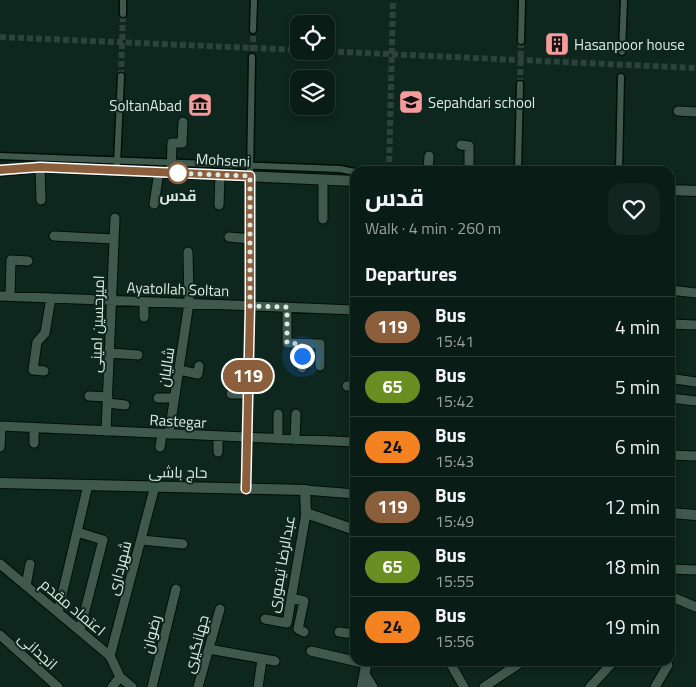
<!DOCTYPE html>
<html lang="en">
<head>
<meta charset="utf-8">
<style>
	:root { --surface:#0a1c16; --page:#13251f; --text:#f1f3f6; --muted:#99a1a1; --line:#2a3a35 }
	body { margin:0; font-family:"Titillium Web",Cairo,sans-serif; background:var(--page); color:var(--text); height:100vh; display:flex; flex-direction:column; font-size:19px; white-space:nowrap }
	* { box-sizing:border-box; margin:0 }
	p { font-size:16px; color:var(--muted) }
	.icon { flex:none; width:28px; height:28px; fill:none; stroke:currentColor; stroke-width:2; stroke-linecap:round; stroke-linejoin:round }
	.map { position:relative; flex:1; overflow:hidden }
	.panel { position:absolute; left:350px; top:166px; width:325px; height:500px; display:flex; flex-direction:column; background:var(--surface); border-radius:15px; box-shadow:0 2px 8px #0003,0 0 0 1px var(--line) }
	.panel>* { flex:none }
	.badge { padding:0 10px; border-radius:16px; font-size:18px; line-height:32px }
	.tools { position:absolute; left:290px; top:15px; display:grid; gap:10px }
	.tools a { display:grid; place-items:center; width:45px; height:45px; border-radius:10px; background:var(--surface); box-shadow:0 2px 8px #0003,0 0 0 1px var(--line); font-size:25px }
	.you { position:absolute; width:25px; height:25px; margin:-12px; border:4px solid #fff; border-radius:50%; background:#1a73e8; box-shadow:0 0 0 8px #1a73e833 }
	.map>.badge { position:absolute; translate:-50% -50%; box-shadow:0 0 0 2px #fff }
	h2 { padding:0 15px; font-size:19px; line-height:45px }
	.round { display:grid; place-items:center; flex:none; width:52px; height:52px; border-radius:15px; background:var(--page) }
	.summary { display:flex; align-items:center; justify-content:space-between; height:85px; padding:0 15px }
	h1 { font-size:24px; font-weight:700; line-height:38px }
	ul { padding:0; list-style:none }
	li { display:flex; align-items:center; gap:15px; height:60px; padding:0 15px; border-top:1px solid var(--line) }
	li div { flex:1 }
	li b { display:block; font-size:19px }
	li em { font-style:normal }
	li .badge { min-width:55px; font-weight:700; text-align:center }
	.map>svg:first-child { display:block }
</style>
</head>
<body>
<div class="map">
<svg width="696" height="687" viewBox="0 0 696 687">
	<rect width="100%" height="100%" fill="#0d261e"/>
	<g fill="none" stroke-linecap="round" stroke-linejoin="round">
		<path stroke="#2c433c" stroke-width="6" stroke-dasharray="6 3" stroke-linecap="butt" d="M 0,37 L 299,50
			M 253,51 L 253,30
			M 320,51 L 696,68
			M 121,76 L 123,14
			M 520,84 L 521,41
			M 389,171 L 393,0"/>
		<defs>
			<path id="pedestrian" d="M 123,14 L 123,0
				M 253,30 L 254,0
				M 521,41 L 522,0
				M 622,52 L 624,0
				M 0,156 L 340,169 L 355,172
				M 117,164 L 121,76
				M 518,171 L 520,84
				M 619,171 L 621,77
				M 250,176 L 252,57"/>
			<path id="minor" d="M 678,111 L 696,112
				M 461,145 L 469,146 L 469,171
				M 40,167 L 41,200
				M 428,171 L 429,156
				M 171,173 L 172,143 L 182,143 L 183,122
				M 323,180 L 323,219
				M 154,204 L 159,172
				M 219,205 L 220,175
				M 54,236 L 114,239
				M 229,237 L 250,239
				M 670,290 L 696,293
				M 0,296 L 355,310
				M 10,296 L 11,260 L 28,261
				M 287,307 L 287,343 L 320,344 L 320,366
				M 144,317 L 144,302
				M 670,324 L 696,325
				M 110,353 L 138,355
				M 302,368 L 302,344
				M 179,370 L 198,374 L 199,366
				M 44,371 L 33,370 L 37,342 L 45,333 L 51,298
				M 248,374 L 260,374
				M 675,379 L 696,382
				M 347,386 L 355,386
				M 231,394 L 247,394
				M 89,396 L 108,397
				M 158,398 L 174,398
				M 670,398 L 696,401
				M 108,403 L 125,405
				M 278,414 L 278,439
				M 0,426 L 355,442
				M 34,428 L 34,443
				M 106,431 L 115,218
				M 169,434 L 189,303 L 188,252
				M 295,440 L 296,414
				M 0,447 L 1,426
				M 160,447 L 162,434
				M 218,452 L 218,436
				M 670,455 L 696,456
				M 246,489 L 250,306 L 250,176
				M 305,490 L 355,494
				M 77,532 L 103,540 L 80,630
				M 141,540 L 183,544
				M 0,564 L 110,656 L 120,677 L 132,687
				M 670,569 L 696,570
				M 26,586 L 30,564
				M 670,596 L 696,607
				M 291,598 L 304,601 L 298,629 L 304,632
				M 58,612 L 88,485
				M 265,619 L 287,623 L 306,513
				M 339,632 L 355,634
				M 0,635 L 58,687
				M 209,649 L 275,661
				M 311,651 L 367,664
				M 110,656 L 155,486
				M 449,661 L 464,687
				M 365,674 L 373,687
				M 112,687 L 120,677
				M 152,687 L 176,589
				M 198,687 L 220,609
				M 258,687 L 262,660
				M 484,687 L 523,661
				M 590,687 L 614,661
				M 655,687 L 668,665"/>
			<path id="tertiary" d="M 0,171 L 40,167 L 355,181
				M 670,190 L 696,191
				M 0,483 L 305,490 L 306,513 L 355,530
				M 670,513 L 696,515
				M 362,687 L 367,661"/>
		</defs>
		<use href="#pedestrian" stroke="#000f08" stroke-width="9"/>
		<use href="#minor" stroke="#000f08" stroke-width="11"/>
		<use href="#tertiary" stroke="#000f08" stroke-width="12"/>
		<use href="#pedestrian" stroke="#3f594f" stroke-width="6"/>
		<use href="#minor" stroke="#3f594f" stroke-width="9"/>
		<use href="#tertiary" stroke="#3f594f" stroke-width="10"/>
	</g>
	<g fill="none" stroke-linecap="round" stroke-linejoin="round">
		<defs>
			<path id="line" d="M 0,170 L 40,167 L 250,176 L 250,306 L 246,489"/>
		</defs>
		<use href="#line" stroke="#fff" stroke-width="11"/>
		<use href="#line" stroke="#8b5e3c" stroke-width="8"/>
		<path stroke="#dbe9e3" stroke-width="5" stroke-dasharray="0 9" d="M 178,173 L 171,173 L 250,176 L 250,306 L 287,307 L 287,343 L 302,344 L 302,356"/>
	</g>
	<defs>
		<symbol id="building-square" viewBox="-11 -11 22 22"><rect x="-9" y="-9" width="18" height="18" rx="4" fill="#f59b9b" stroke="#0d261e"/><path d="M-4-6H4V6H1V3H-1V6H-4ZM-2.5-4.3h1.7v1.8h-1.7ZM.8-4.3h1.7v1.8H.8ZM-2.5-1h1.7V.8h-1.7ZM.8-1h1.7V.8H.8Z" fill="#111"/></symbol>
		<symbol id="university-square" viewBox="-11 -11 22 22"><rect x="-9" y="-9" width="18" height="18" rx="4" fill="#f59b9b" stroke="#0d261e"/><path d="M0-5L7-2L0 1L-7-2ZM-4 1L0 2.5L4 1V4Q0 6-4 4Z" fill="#111"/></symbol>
		<symbol id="museum-square" viewBox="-11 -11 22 22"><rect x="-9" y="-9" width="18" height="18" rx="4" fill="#f59b9b" stroke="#0d261e"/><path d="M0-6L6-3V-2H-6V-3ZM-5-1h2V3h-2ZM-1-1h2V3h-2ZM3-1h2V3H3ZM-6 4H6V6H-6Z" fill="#111"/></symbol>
	</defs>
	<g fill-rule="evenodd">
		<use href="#building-square" x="543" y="30" width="28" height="28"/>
		<use href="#university-square" x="397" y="88" width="28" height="28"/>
		<use href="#museum-square" x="186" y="91" width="28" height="28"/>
	</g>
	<circle fill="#fff" stroke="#8b5e3c" stroke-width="2.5" cx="178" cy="173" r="10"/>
	<g text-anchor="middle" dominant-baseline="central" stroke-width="4" stroke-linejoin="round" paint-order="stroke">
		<g font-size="15" fill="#dbe9e3" stroke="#0d261e" text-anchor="start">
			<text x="574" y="44">Hasanpoor house</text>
			<text x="428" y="102">Sepahdari school</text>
			<text x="182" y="105" text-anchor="end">SoltanAbad</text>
		</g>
		<g font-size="15" fill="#dbe9e3" stroke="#0d261e">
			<text transform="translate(223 160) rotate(3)">Mohseni</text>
			<text transform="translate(178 289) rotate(2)">Ayatollah Soltan</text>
			<text transform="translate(97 324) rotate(-88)">امیرحسین امینی</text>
			<text transform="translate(166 367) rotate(-81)">شالیان</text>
			<text transform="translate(178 421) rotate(3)">Rastegar</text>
			<text transform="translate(178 472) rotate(1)">حاج باشی</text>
			<text transform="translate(281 564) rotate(-80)">عبدالرضا تیموری</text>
			<text transform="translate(119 568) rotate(-75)">شهرداری</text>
			<text transform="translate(73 607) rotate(40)">اعتماد مقدم</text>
			<text transform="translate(151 634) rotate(-76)">رضوان</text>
			<text transform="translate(196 644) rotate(-75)">جهانگیری</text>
			<text transform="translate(38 651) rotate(42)">انجدانی</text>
		</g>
		<g font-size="15" font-weight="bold" fill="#dbe9e3" stroke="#0d261e">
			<text x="178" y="195">قدس</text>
		</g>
	</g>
</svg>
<div class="tools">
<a><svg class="icon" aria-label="locate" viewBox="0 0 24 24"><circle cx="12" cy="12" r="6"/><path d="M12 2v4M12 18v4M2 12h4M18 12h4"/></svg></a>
<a><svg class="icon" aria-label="layers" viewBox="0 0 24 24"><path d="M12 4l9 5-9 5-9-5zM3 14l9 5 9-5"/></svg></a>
</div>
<div class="you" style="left:302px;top:356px"></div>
<b class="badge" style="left:248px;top:376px;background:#8b5e3c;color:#fff">119</b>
<section class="panel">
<div class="summary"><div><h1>قدس</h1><p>Walk · 4 min · 260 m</p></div><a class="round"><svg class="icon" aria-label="heart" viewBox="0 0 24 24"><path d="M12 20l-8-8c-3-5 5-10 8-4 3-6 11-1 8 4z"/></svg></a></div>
<h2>Departures</h2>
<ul>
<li><span class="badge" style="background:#8b5e3c;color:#fff">119</span><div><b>Bus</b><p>15:41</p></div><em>4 min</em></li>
<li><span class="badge" style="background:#6b8e23;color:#fff">65</span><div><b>Bus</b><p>15:42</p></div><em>5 min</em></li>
<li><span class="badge" style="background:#f58220;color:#111">24</span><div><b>Bus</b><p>15:43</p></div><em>6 min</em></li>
<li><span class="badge" style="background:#8b5e3c;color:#fff">119</span><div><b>Bus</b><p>15:49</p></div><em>12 min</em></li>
<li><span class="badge" style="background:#6b8e23;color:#fff">65</span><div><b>Bus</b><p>15:55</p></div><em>18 min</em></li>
<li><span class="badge" style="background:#f58220;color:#111">24</span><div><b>Bus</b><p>15:56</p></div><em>19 min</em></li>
</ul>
</section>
</div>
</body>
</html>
